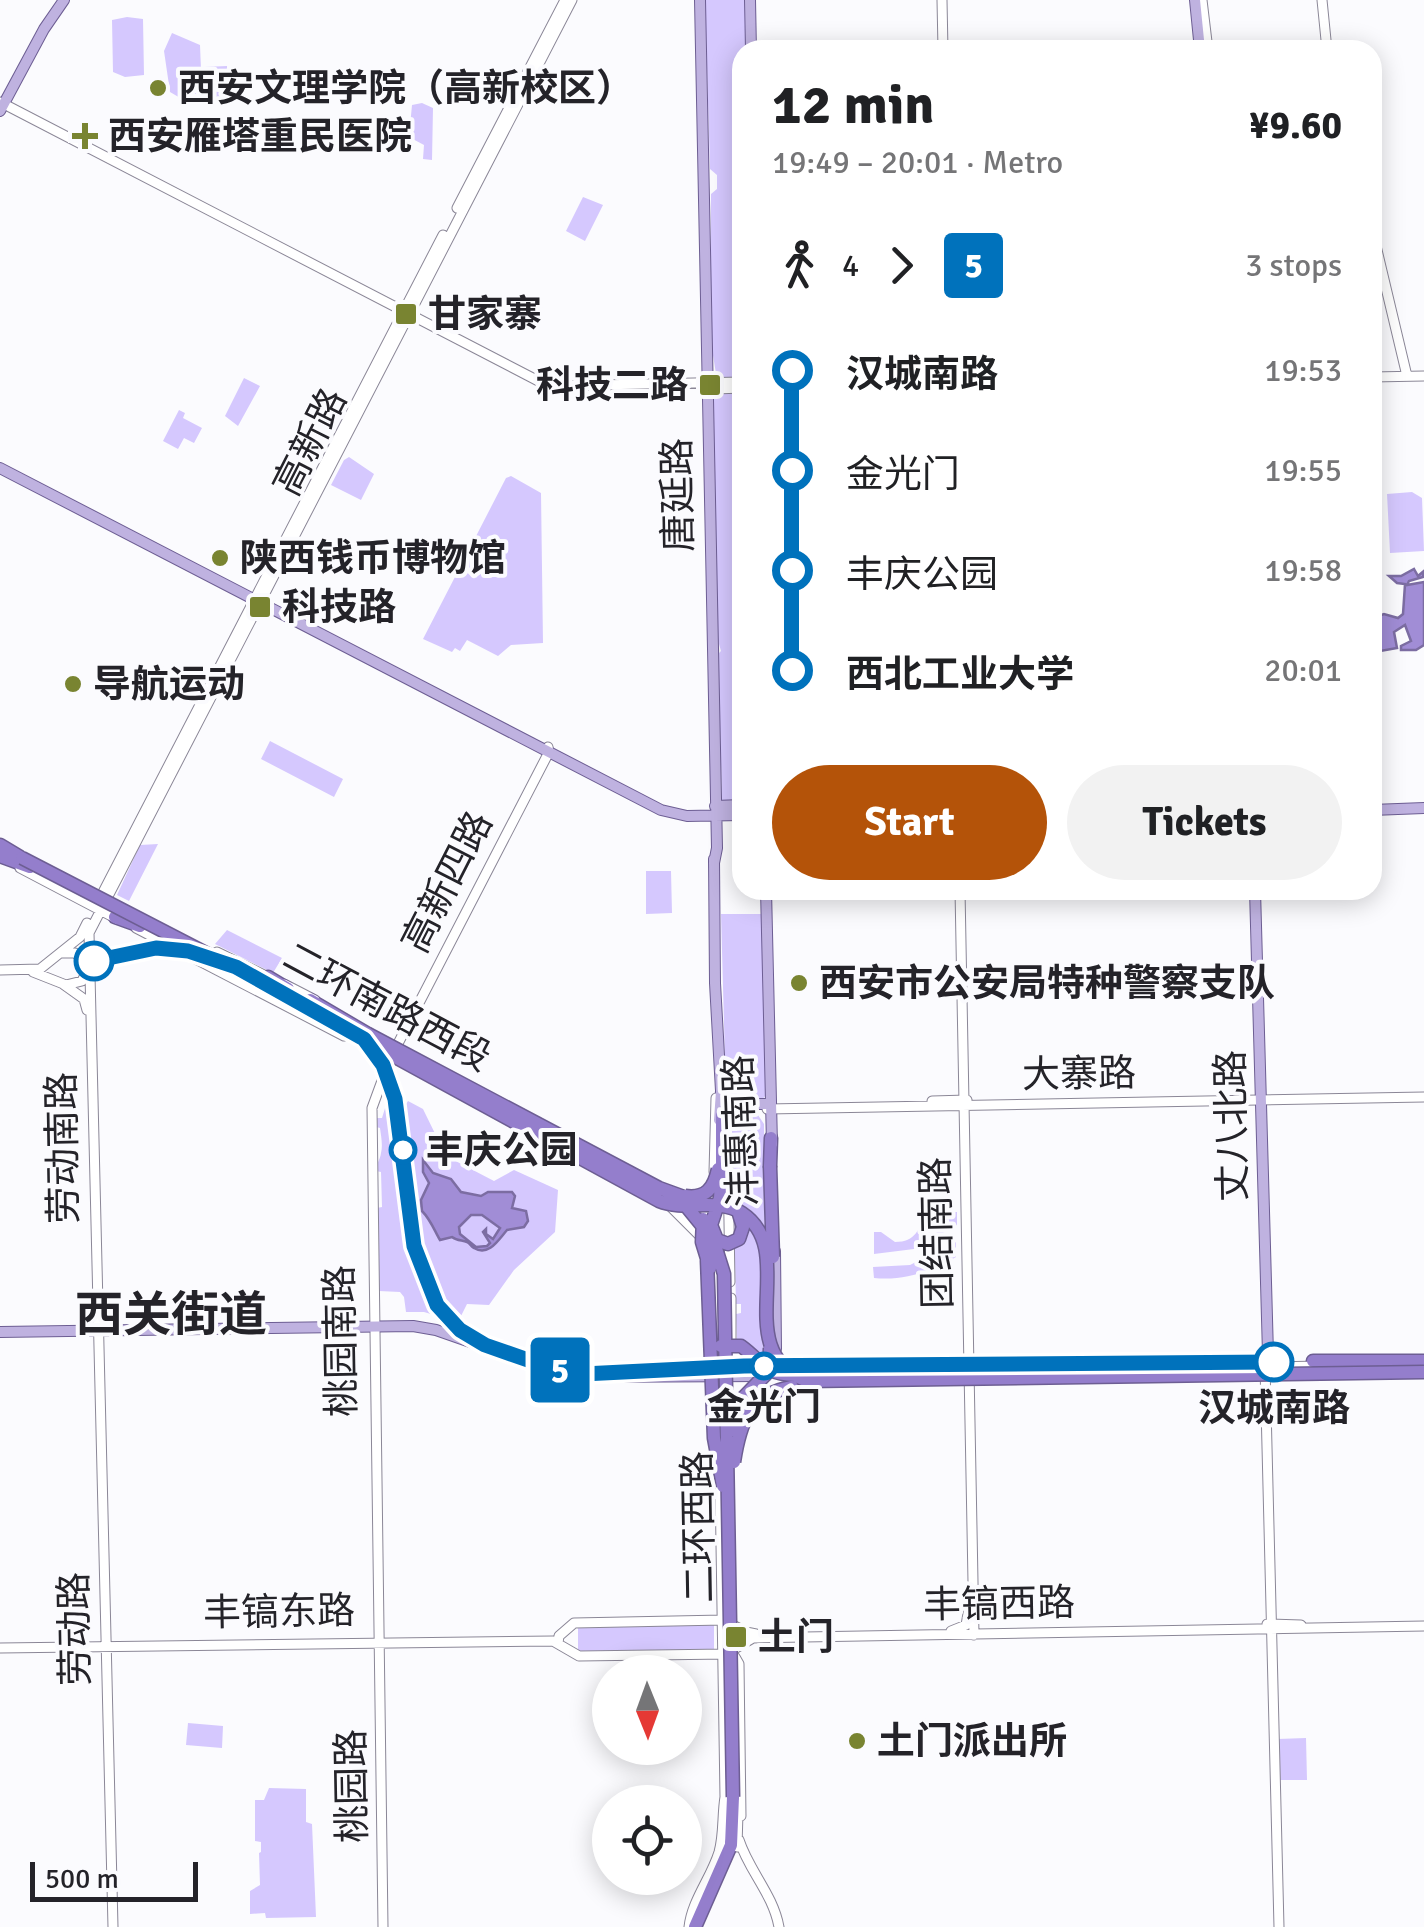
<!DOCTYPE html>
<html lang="en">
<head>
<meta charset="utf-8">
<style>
	:root { --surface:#fff; --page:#f2f2f2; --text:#202124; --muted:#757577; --accent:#b45309 }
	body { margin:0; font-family:Signika,"Noto Sans SC",sans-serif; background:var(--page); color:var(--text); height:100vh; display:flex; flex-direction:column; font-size:38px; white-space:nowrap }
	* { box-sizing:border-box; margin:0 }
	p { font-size:32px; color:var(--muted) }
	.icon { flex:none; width:55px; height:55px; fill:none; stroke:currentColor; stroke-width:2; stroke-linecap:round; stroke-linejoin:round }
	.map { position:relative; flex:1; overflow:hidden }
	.sheet { position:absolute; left:732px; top:40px; width:650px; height:860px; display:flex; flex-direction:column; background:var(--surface); border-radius:30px; box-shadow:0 5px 25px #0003 }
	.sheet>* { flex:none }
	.badge { padding:0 20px; border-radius:8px; font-size:35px; line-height:65px }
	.needle { width:65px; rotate:179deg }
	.buttons { position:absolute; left:592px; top:1655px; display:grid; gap:20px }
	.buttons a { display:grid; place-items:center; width:110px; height:110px; border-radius:50%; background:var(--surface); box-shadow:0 5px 25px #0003; font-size:50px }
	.scale { position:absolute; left:30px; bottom:25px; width:168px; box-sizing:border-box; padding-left:10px; border:5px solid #242329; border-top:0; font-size:28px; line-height:35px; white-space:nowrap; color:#242329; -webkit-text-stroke:8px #fbfbfe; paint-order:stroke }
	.map>.badge { position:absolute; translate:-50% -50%; box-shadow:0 0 0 5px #fff }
	.legs { display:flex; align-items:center; gap:15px; height:110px; padding:0 40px; font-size:32px }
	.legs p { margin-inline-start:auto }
	.summary { display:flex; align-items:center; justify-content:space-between; height:170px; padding:0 40px }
	h1 { font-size:55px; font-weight:700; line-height:75px }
	.action { display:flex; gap:20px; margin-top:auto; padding:20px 40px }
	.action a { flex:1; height:115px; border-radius:60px; background:var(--accent); color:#fff; font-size:40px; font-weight:700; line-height:115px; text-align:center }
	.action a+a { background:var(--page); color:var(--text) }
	ul { padding:0 40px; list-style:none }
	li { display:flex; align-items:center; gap:35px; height:100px; font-size:38px }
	li i { display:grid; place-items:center; width:15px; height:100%; margin:0 12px; background:currentColor }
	li i::after { content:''; width:25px; height:25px; margin:-12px; border:8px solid; border-radius:50%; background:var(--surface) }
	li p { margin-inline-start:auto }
	li:first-child i { background:linear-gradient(#0000 50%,currentColor 0) }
	li:last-child i { background:linear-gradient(currentColor 50%,#0000 0) }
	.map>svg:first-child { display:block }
</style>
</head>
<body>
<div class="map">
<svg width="1424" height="1927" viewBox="0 0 1424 1927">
	<rect width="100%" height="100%" fill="#fbfbfe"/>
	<path fill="#d5c8fe" d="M 705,0 L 747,0 L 748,50 L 742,50 L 742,803 L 722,801 L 718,654 L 721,651 L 717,637 L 713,428 L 714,396 L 719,392 L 711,343 L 711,194 L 717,189 L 717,175 L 710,169 Z
		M 127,17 L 143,19 L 144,75 L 125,77 L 113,72 L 112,20 Z
		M 172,33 L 200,45 L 202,95 L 182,99 L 170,92 L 164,51 Z
		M 227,66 L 228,98 L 205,99 L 204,67 Z
		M 422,103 L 433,108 L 432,160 L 423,159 L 424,145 L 409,137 L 412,105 Z
		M 583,197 L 603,205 L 585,241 L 566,231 Z
		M 244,378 L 260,386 L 238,426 L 225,416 Z
		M 179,410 L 185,413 L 183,418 L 202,428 L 194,443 L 184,438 L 178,449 L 163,441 Z
		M 349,457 L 374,474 L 361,500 L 331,485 L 344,460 Z
		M 511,476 L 541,493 L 543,643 L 511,645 L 498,656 L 467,640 L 460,651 L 455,648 L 452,652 L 423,639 L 506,478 Z
		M 1412,492 L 1422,498 L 1424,551 L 1390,553 L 1387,494 Z
		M 270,741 L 343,779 L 334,797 L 261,759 Z
		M 158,844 L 129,901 L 117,895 L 140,845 Z
		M 646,871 L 671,871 L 672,913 L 646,914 Z
		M 721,914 L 763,914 L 766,1095 L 761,1101 L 731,1101 L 726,1096 Z
		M 227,930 L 282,958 L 273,973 L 215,944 Z
		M 408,1101 L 423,1109 L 446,1156 L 494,1181 L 514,1170 L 558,1190 L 555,1232 L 514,1270 L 489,1305 L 467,1304 L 458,1322 L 424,1312 L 406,1312 L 404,1297 L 400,1292 L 379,1291 L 377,1208 L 382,1207 L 381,1172 L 376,1171 C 376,1163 380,1161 381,1153 C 383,1145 381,1136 380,1128 L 376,1127 L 377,1118 L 382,1118 L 386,1105 L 401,1112 Z
		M 737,1115 L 758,1115 L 764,1124 L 766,1358 L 750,1360 L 737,1343 L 736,1314 L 741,1313 L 741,1304 L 736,1304 L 732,1131 L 737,1131 Z
		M 926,1212 L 957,1212 L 957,1225 L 914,1249 L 874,1254 L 874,1232 L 881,1232 L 895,1242 C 916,1242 919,1229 926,1212 Z
		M 956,1242 L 956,1257 C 930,1272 904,1281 874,1278 L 873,1267 L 910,1265 Z
		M 714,1624 L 714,1651 L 578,1653 L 578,1627 Z
		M 188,1723 L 223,1726 L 222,1748 L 186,1745 Z
		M 1306,1738 L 1307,1780 L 1278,1780 L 1278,1739 Z
		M 269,1788 L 306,1789 L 306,1822 L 312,1824 L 316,1917 L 266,1918 L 265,1913 L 250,1914 L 250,1891 L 260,1885 L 259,1853 L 261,1852 L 261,1842 L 255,1841 L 255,1800 L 264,1800 Z"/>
	<path fill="#a18dd6" stroke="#7c6da2" stroke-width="2.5" fill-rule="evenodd" d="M 1414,569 L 1418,576 L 1424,571 L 1423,577 L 1409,581 L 1407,585 L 1424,582 L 1424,645 L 1416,650 L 1401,650 L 1401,646 L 1411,641 L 1405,625 L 1394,632 L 1397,648 L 1375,652 L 1373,650 L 1373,618 L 1384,614 L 1398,618 L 1403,614 L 1405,584 L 1397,583 L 1389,576 L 1401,576 Z
		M 423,1160 L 433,1173 L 451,1179 L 461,1192 L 481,1196 L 488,1192 L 512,1192 L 515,1196 L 512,1208 L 526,1211 L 528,1221 L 524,1227 L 507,1230 C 499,1239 489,1257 474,1248 C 471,1247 470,1243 467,1242 C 462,1240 457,1241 452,1237 L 440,1240 C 435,1232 431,1220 422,1211 L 421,1200 L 429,1183 L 423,1172 ZM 471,1215 L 482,1215 L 500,1228 L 493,1239 L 486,1234 L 486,1229 L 483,1232 L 490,1243 L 487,1246 L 476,1247 L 460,1234 L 459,1227 Z"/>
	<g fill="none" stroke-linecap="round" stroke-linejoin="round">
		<defs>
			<path id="secondary" d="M 942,0 L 943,50
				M 1202,0 L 1208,50
				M 1322,0 L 1327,50
				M 0,102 L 548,386 L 742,382
				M 457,208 L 565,0
				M 1372,229 L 1407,376
				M 1372,377 L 1424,376
				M 715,389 L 742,388
				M 20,868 L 117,919
				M 960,890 L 974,1635
				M 99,900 L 443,235
				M 136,928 L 344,1036
				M 217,952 L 270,978
				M 62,953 L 75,953 L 88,964
				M 0,970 L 40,969 L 80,937 L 87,923
				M 33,972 L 66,985 L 82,981 L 87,971
				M 63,984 L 84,999 L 87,1010
				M 284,984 L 315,1000
				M 932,1101 L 967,1100
				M 767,1109 L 1424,1097
				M 728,1163 L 730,1282
				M 714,1172 L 716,1098
				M 668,1204 L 703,1239
				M 713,1263 L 716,1347
				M 731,1298 L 731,1347
				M 1267,1624 L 1301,1625
				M 951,1631 L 966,1625 L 969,1608
				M 558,1643 L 559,1636 L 574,1623 L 723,1620 L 746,1632 L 756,1634
				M 0,1648 L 553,1641 L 579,1656 L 726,1654 L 753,1638 L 1424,1626
				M 735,1657 L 739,1664 L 741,1816
				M 739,1840 C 749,1871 773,1894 779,1927
				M 737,1847 L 738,1812
				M 113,1927 L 89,933 L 572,0
				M 383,1927 L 372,1108 L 390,1059 L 549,752 L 548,747
				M 689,1927 C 692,1900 711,1878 719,1852 C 724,1834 722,1815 725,1797 L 720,1482
				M 1279,1927 L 1265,1367 L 1321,1366"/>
			<path id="primary" d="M 700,0 L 717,848 L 714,863
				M 750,0 L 751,50
				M 1195,0 L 1200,50
				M 0,111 L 44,29 L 64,0
				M 0,468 L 661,810 L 687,816 L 742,815
				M 715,806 L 742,805
				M 1372,810 L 1424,808
				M 714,859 L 715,983 L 721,1091 L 719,1120
				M 766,890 L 772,1144
				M 729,1104 L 770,1104
				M 775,1251 L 776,1349
				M 0,1332 L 413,1326 L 436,1330 L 570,1377 L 766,1376
				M 1233,1367 L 1265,1367 L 1268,1354 L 1255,890
				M 798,1376 L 1081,1370"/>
			<path id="highway" d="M 0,845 L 20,857
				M 0,856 L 30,867
				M 115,917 L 140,926
				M 268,977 L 288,989
				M 310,1000 L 368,1034
				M 770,1166 L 771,1138
				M 722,1168 L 722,1116 L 725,1110 L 735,1109
				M 1313,1361 L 1424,1361
				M 1215,1365 L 1242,1362
				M 695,1927 L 731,1845 L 733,1797"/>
		</defs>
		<use href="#secondary" stroke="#8b8797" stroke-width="11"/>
		<use href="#primary" stroke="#6d5e93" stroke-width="12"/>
		<use href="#highway" stroke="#6d5e93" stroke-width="15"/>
		<use href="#secondary" stroke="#fff" stroke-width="9"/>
		<use href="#primary" stroke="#bfb2e0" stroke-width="10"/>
		<use href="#highway" stroke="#947ecc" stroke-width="12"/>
		<defs>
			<path id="highway-bridge" d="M 22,858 L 318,1011
				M 309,1010 L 659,1201 C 686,1212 717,1197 742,1213 C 801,1252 727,1350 807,1381 L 1424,1372
				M 368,1034 L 659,1188 L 692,1200
				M 770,1166 L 773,1257
				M 722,1168 L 720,1198 L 711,1225 L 717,1240 L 728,1244 L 739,1239 L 743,1227 L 739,1214
				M 685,1196 C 706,1199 714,1188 718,1169
				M 686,1206 L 713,1239 L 724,1274 L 733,1797
				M 703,1219 L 702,1242 L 710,1268
				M 707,1260 L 714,1438 L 723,1486
				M 721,1346 L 741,1346 C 763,1362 763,1374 795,1375
				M 1078,1372 L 1113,1367 L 1215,1365
				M 721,1395 L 736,1401 L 760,1391
				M 734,1430 L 743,1398 L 769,1371 L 770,1348
				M 734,1462 C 740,1422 750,1394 792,1387"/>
		</defs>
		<use href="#highway-bridge" stroke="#6d5e93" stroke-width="15" stroke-linecap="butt"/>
		<use href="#highway-bridge" stroke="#947ecc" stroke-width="12"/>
	</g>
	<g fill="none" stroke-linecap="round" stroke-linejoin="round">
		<defs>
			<path id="line-1" d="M 94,961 L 156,948 L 188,951 L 236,967 L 364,1039 L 383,1065 L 395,1099 L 414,1246 L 437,1305 L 460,1330 L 485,1345 L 551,1368 L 583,1374 L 744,1366 L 1274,1362"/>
		</defs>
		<use href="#line-1" stroke="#fff" stroke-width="22"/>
		<use href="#line-1" stroke="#0072bc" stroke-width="15"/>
	</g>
	<g fill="#798431" stroke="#fbfbfe" stroke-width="4">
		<circle cx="158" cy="88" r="10"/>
		<path d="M80 121h10v10h10v10h-10v10h-10v-10h-10v-10h10z"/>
		<rect x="394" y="302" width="24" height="24" rx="5"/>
		<rect x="698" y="373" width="24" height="24" rx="5"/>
		<circle cx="220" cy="558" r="10"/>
		<rect x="248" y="595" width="24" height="24" rx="5"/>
		<circle cx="73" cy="684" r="10"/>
		<circle cx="799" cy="983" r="10"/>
		<rect x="724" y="1625" width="24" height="24" rx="5"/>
		<circle cx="857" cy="1741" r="10"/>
	</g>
	<g fill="#fff" stroke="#0072bc" stroke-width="5">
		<circle cx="94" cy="961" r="18"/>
		<circle cx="403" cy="1150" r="12"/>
		<circle cx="1274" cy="1362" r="18"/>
		<circle cx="764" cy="1366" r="12"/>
	</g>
	<g text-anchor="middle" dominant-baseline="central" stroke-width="8" stroke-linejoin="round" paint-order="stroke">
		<g font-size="38" font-weight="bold" fill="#242329" stroke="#fbfbfe" text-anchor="start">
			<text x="178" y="88">西安文理学院（高新校区）</text>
			<text x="108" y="136">西安雁塔重民医院</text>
			<text x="428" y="314">甘家寨</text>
			<text x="688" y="385" text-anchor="end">科技二路</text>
			<text x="240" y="558">陕西钱币博物馆</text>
			<text x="282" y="607">科技路</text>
			<text x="93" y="684">导航运动</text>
			<text x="819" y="983">西安市公安局特种警察支队</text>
			<text x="758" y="1637">土门</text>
			<text x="877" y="1741">土门派出所</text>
		</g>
		<g font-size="38" fill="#242329" stroke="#fbfbfe">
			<text transform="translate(310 442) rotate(-63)">高新路</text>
			<text transform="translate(678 495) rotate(-91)">唐延路</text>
			<text transform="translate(447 882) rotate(-63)">高新四路</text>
			<text transform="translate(387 1007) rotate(28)">二环南路西段</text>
			<text transform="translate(1079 1074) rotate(-1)">大寨路</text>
			<text transform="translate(1232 1126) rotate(-91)">丈八北路</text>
			<text transform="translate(741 1131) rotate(-92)">沣惠南路</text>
			<text transform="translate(63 1148) rotate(-91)">劳动南路</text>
			<text transform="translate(937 1233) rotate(-91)">团结南路</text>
			<text transform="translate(341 1341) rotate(-91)">桃园南路</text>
			<text transform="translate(699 1527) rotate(-91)">二环西路</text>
			<text transform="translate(999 1604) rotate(-1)">丰镐西路</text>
			<text transform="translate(279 1612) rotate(-1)">丰镐东路</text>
			<text transform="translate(75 1629) rotate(-91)">劳动路</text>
			<text transform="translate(352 1786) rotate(-91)">桃园路</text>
		</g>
		<g font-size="38" font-weight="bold" fill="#242329" stroke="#fbfbfe">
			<text x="426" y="1150" text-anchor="start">丰庆公园</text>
			<text x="764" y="1407">金光门</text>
			<text x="1274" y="1408">汉城南路</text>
		</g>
		<g font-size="48" font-weight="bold" fill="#242329" stroke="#fbfbfe">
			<text x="171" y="1315">西关街道</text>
		</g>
	</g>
</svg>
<div class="buttons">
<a><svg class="needle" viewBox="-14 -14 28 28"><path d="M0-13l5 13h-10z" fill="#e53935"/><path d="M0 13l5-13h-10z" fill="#757577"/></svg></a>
<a><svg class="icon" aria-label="locate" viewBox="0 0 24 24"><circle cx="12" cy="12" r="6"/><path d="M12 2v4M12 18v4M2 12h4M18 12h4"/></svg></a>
</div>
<div class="scale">500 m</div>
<b class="badge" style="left:560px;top:1370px;background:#0072bc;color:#fff">5</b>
<section class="sheet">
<div class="summary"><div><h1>12 min</h1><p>19:49 – 20:01 · Metro</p></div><b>¥9.60</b></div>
<div class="legs"><svg class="icon" aria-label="walk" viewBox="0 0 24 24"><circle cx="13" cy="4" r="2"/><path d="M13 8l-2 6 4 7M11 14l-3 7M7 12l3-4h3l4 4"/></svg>4<svg class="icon" aria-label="forward" viewBox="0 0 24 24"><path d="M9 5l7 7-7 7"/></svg><b class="badge" style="background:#0072bc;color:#fff">5</b><p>3 stops</p></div>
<ul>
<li><i style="color:#0072bc"></i><b>汉城南路</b><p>19:53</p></li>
<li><i style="color:#0072bc"></i><span>金光门</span><p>19:55</p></li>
<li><i style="color:#0072bc"></i><span>丰庆公园</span><p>19:58</p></li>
<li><i style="color:#0072bc"></i><b>西北工业大学</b><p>20:01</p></li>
</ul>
<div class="action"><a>Start</a><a>Tickets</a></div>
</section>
</div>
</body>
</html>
